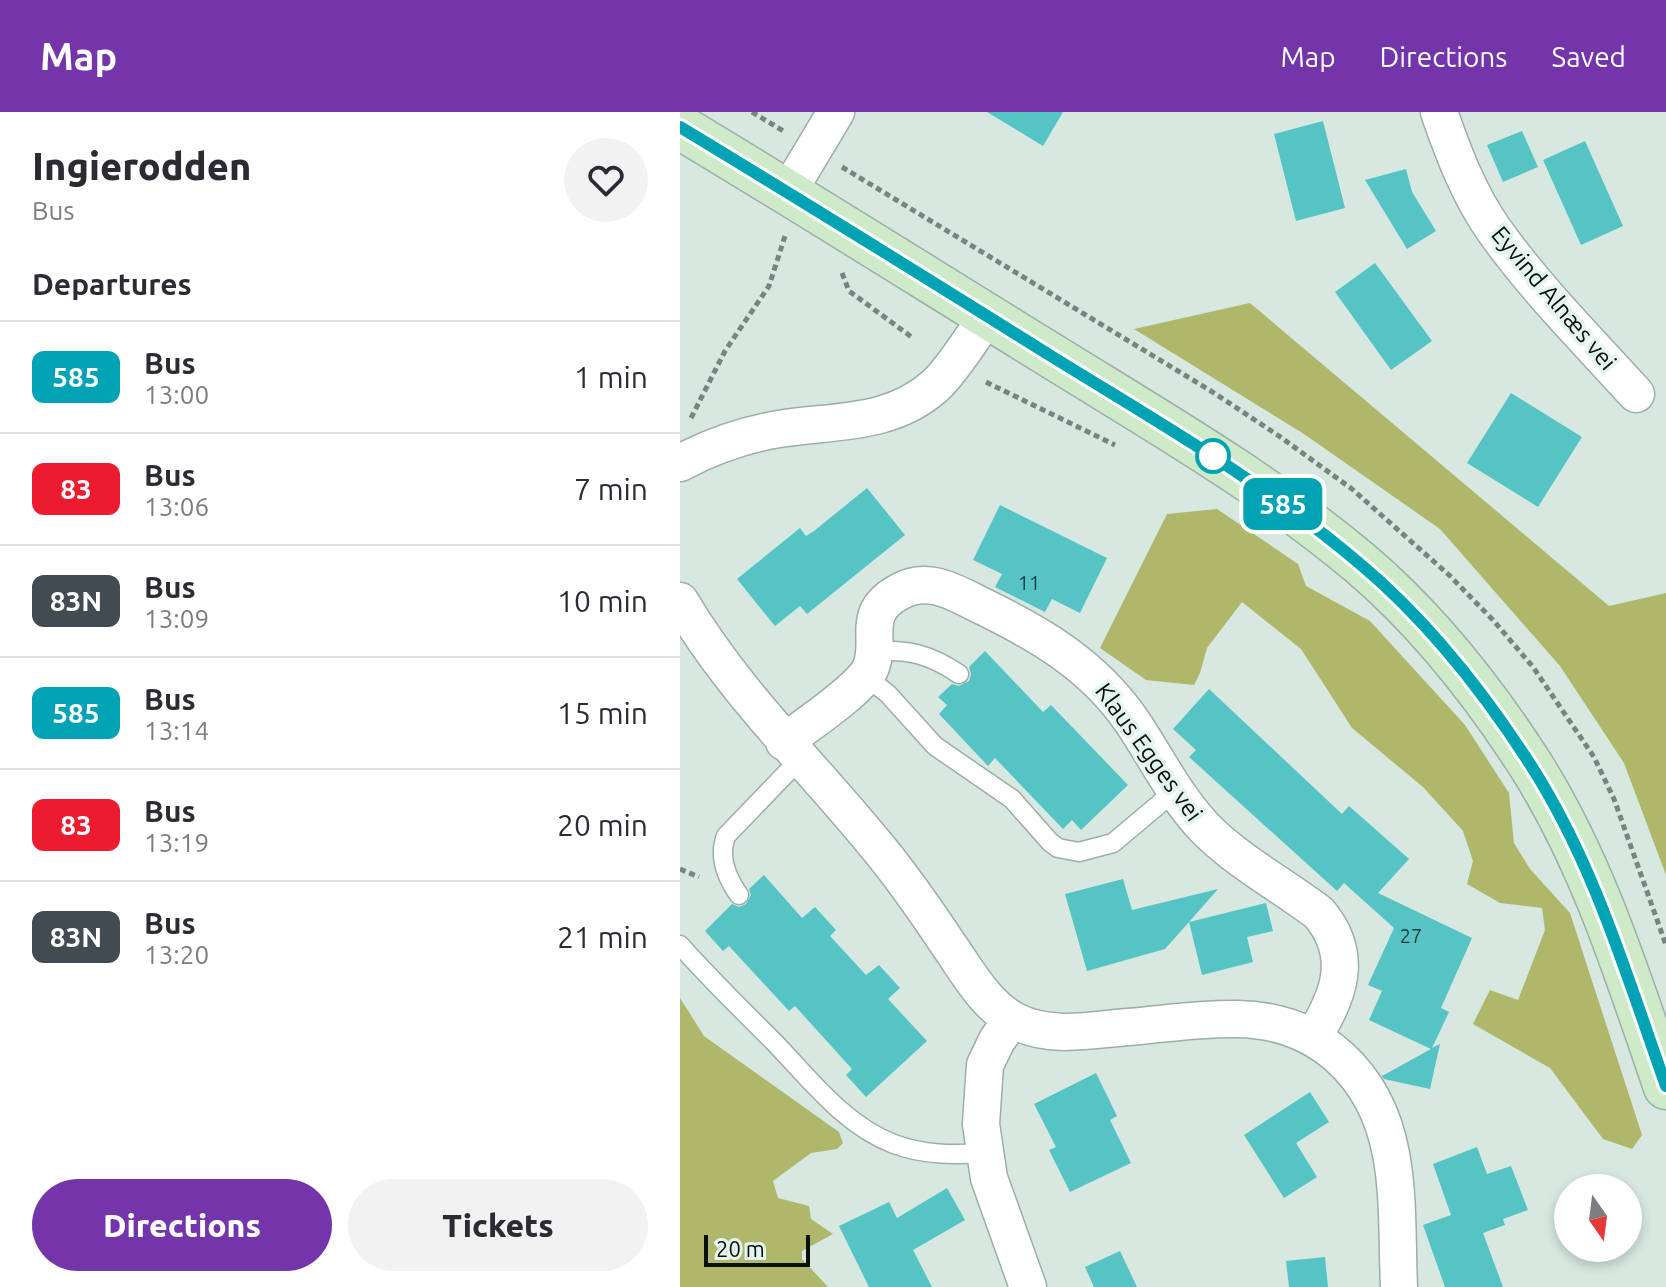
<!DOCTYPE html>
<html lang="en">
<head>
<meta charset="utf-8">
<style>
	:root { --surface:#fff; --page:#f2f2f3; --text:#2b2b33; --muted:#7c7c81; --line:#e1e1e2; --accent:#7535aa }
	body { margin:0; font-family:Ubuntu,sans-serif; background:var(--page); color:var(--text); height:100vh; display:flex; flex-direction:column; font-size:30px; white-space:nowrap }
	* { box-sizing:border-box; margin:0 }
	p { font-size:26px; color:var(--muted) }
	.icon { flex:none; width:44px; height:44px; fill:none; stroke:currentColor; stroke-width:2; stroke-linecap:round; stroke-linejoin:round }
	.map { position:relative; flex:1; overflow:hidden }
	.details { display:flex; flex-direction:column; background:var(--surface); width:680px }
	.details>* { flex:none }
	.badge { padding:0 16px; border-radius:12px; font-size:28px; line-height:52px }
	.needle { width:52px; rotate:166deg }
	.fabs { position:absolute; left:874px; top:1062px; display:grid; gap:16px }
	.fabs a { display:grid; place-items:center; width:88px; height:88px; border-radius:50%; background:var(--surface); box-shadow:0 4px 12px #0003; font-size:40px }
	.scale { position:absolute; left:24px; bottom:20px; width:106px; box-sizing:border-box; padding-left:8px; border:4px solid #0a100e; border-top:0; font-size:22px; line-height:28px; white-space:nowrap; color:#0a100e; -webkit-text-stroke:6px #e3f5ee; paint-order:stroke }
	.map>.badge { position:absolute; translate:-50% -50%; box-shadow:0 0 0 4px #fff }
	h2 { padding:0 32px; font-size:30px; line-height:72px }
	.round { display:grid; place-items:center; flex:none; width:84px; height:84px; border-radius:42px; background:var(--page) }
	.summary { display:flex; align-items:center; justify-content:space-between; height:136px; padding:0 32px }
	h1 { font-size:38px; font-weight:800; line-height:60px }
	.primary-button { display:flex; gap:16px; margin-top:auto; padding:16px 32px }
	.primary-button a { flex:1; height:92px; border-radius:48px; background:var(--accent); color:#fff; font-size:32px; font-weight:800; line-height:92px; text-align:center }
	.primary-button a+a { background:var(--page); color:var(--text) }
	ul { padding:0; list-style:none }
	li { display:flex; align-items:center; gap:24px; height:112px; padding:0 32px; border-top:2px solid var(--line) }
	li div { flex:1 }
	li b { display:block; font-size:30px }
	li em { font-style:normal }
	li .badge { min-width:88px; font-weight:700; text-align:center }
	header { display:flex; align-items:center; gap:48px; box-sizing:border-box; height:112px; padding:0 40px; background:var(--accent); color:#fff }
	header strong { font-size:38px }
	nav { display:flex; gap:44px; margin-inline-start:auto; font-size:28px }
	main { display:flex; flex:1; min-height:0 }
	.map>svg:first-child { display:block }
</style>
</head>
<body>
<header>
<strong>Map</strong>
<nav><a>Map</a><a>Directions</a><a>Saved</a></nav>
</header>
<main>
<section class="details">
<div class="summary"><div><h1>Ingierodden</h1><p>Bus</p></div><a class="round"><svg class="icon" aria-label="heart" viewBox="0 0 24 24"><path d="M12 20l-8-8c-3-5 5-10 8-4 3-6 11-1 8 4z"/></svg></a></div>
<h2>Departures</h2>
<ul>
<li><span class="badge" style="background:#00a3b4;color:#fff">585</span><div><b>Bus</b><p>13:00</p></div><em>1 min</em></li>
<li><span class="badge" style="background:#ed1b2f;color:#fff">83</span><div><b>Bus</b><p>13:06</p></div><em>7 min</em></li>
<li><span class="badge" style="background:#424a52;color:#fff">83N</span><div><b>Bus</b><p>13:09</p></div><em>10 min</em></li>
<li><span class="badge" style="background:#00a3b4;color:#fff">585</span><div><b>Bus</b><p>13:14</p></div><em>15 min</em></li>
<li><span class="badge" style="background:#ed1b2f;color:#fff">83</span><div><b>Bus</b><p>13:19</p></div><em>20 min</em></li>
<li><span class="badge" style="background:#424a52;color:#fff">83N</span><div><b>Bus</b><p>13:20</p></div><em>21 min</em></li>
</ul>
<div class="primary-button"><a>Directions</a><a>Tickets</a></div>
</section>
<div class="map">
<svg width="986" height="1175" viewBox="0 0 986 1175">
	<rect width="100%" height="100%" fill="#d6e8e0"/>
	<path fill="#afb76a" d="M 570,191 L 929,494 L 986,481 L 986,763 L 944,651 L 880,554 L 760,417 L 624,322 L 454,217 Z
		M 537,397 L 618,452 L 626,474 L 690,509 L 785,613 L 829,681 L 834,731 L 850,757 L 890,801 L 962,1023 L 952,1037 L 923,1027 L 870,956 L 793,912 L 810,878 L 838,888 L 865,818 L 862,796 L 820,791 L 787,772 L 793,749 L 783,719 L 743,675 L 672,616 L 621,537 L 562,490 L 527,536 L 520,561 L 514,573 L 466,568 L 420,536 L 487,402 Z
		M 0,886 L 24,924 L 159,1020 L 163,1031 L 157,1037 L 131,1041 L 93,1069 L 98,1086 L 129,1094 L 131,1107 L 153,1122 L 122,1139 L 122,1147 L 148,1175 L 0,1175 Z"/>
	<path fill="#56c4c5" d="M 307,0 L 383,0 L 363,34 Z
		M 643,9 L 665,96 L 616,109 L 594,22 Z
		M 842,19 L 858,55 L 823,70 L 807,33 Z
		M 905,29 L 943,114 L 901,133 L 863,48 Z
		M 726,57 L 732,80 L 756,119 L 727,137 L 685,68 Z
		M 695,151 L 752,229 L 711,258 L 655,180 Z
		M 831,281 L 902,325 L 858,395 L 787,351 Z
		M 187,376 L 225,423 L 127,502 L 120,494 L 95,514 L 57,467 L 120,416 L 126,424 L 134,419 Z
		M 320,393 L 427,446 L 400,501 L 372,487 L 365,500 L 315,475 L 322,462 L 293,448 Z
		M 305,539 L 363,600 L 371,593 L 448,673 L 401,718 L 392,708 L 383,717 L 315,646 L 308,654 L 259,602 L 267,593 L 258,585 L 272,572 L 279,574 L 289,569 L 291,562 L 289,555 Z
		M 529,577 L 662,702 L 669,694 L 729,747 L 698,781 L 792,826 L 761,896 L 769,900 L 752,936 L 760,932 L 750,977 L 704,967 L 702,964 L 751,937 L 689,908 L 702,879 L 688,873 L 714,816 L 664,771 L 657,779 L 509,645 L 516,638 L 493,617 Z
		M 84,763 L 122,806 L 135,795 L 156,818 L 150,824 L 186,863 L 199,853 L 220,876 L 208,887 L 247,929 L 186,985 L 166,963 L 172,957 L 115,894 L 109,899 L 49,834 L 43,839 L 25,819 L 52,792 L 59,795 L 66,792 L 71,783 L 69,777 Z
		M 443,767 L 452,798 L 538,777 L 509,810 L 586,791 L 593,819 L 567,825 L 573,850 L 522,863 L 509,810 L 485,837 L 407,859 L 385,782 Z
		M 416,961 L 437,1004 L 430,1008 L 451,1051 L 390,1080 L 369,1038 L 376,1035 L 354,992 Z
		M 630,980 L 649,1010 L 616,1031 L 637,1065 L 604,1086 L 564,1023 Z
		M 797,1035 L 807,1062 L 831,1054 L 848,1098 L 823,1107 L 825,1113 L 803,1121 L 823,1175 L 765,1175 L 743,1113 L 771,1103 L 753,1052 Z
		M 267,1076 L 285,1108 L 233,1138 L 252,1175 L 189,1175 L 159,1114 L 209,1090 L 217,1106 Z
		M 440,1139 L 457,1175 L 414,1175 L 405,1155 Z
		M 645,1145 L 648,1175 L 609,1175 L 606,1149 Z"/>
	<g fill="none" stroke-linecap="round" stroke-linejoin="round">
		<defs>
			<path id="service" d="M 193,540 C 227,536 251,543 279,562
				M 185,564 L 208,582 L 255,634 L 332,687 L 370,730 L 378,736 L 399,740 L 433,731 L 496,678
				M 59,783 C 47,766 38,745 46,724 L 120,647
				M 0,833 C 30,867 62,898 94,930 C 129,966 165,1014 214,1032 C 243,1043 273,1043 304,1041"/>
			<path id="minor" d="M 759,0 C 773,40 789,83 814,118 C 855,176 908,229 956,282
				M 108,80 L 156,0
				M 0,351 C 32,334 63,323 99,317 C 154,308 211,314 256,273 C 274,256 292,225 308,204
				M 0,489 C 60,590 141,662 212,753 C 232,779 250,805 268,832 C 287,859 305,893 335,909 C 370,927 411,918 448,915 C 484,912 521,906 557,907 C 639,908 696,962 711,1042 C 719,1083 717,1132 719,1175
				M 104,630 C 125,614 182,577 191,555 C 202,527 180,501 219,480 C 247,464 272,479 298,492 C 358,521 412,552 451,608 C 475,643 494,683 523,714 C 554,747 602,773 639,801 C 674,843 660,883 633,925
				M 332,908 L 317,928 L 305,953 L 301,1012 L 309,1066 L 348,1175"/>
			<path id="secondary" d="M 0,15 C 120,87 239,162 359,236 C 468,304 581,368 680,451 C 746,507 803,579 850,652 C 913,751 948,865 986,975"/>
		</defs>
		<use href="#service" stroke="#9daea7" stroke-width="21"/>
		<use href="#minor" stroke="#9daea7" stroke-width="39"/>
		<use href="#secondary" stroke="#9daea7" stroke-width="47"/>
		<path stroke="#77847f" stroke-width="5" stroke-dasharray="6 4" stroke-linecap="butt" d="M 72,0 L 105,20
			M 162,55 L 531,279 L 599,324 L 672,377 L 769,463 L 813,508 L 853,555 L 914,645 L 934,687 L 986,833
			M 162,161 L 169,179 L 233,226
			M 306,270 L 435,333
			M 11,306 L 45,239 L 89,174 L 105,124
			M 0,757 L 19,765"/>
		<use href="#service" stroke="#fff" stroke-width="18"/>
		<use href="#minor" stroke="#fff" stroke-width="36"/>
		<use href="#secondary" stroke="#ceeac9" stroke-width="44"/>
	</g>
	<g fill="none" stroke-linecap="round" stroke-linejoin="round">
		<defs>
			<path id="line" d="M 0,15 C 124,90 248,167 371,244 C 476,309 585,371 679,451 C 746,507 803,579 850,652 C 914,751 947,865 986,974"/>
		</defs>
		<use href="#line" stroke="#fff" stroke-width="18"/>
		<use href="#line" stroke="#00a3b4" stroke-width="12"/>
	</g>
	<circle fill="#fff" stroke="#00a3b4" stroke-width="4" cx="533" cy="344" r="16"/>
	<g text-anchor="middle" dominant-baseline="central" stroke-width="7" stroke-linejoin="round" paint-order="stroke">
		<g font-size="20" fill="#1d3d3c">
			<text x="349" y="470">11</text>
			<text x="731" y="823">27</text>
		</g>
		<g font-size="24" fill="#0a100e" stroke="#e3f5ee">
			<text transform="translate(874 186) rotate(50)">Eyvind Alnæs vei</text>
			<text transform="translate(469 640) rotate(54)">Klaus Egges vei</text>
		</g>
	</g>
</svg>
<div class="fabs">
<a><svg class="needle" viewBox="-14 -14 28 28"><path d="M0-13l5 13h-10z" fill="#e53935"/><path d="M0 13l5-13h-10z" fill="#7c7c81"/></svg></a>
</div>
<div class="scale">20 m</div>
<b class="badge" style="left:603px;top:392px;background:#00a3b4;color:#fff">585</b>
</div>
</main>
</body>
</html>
